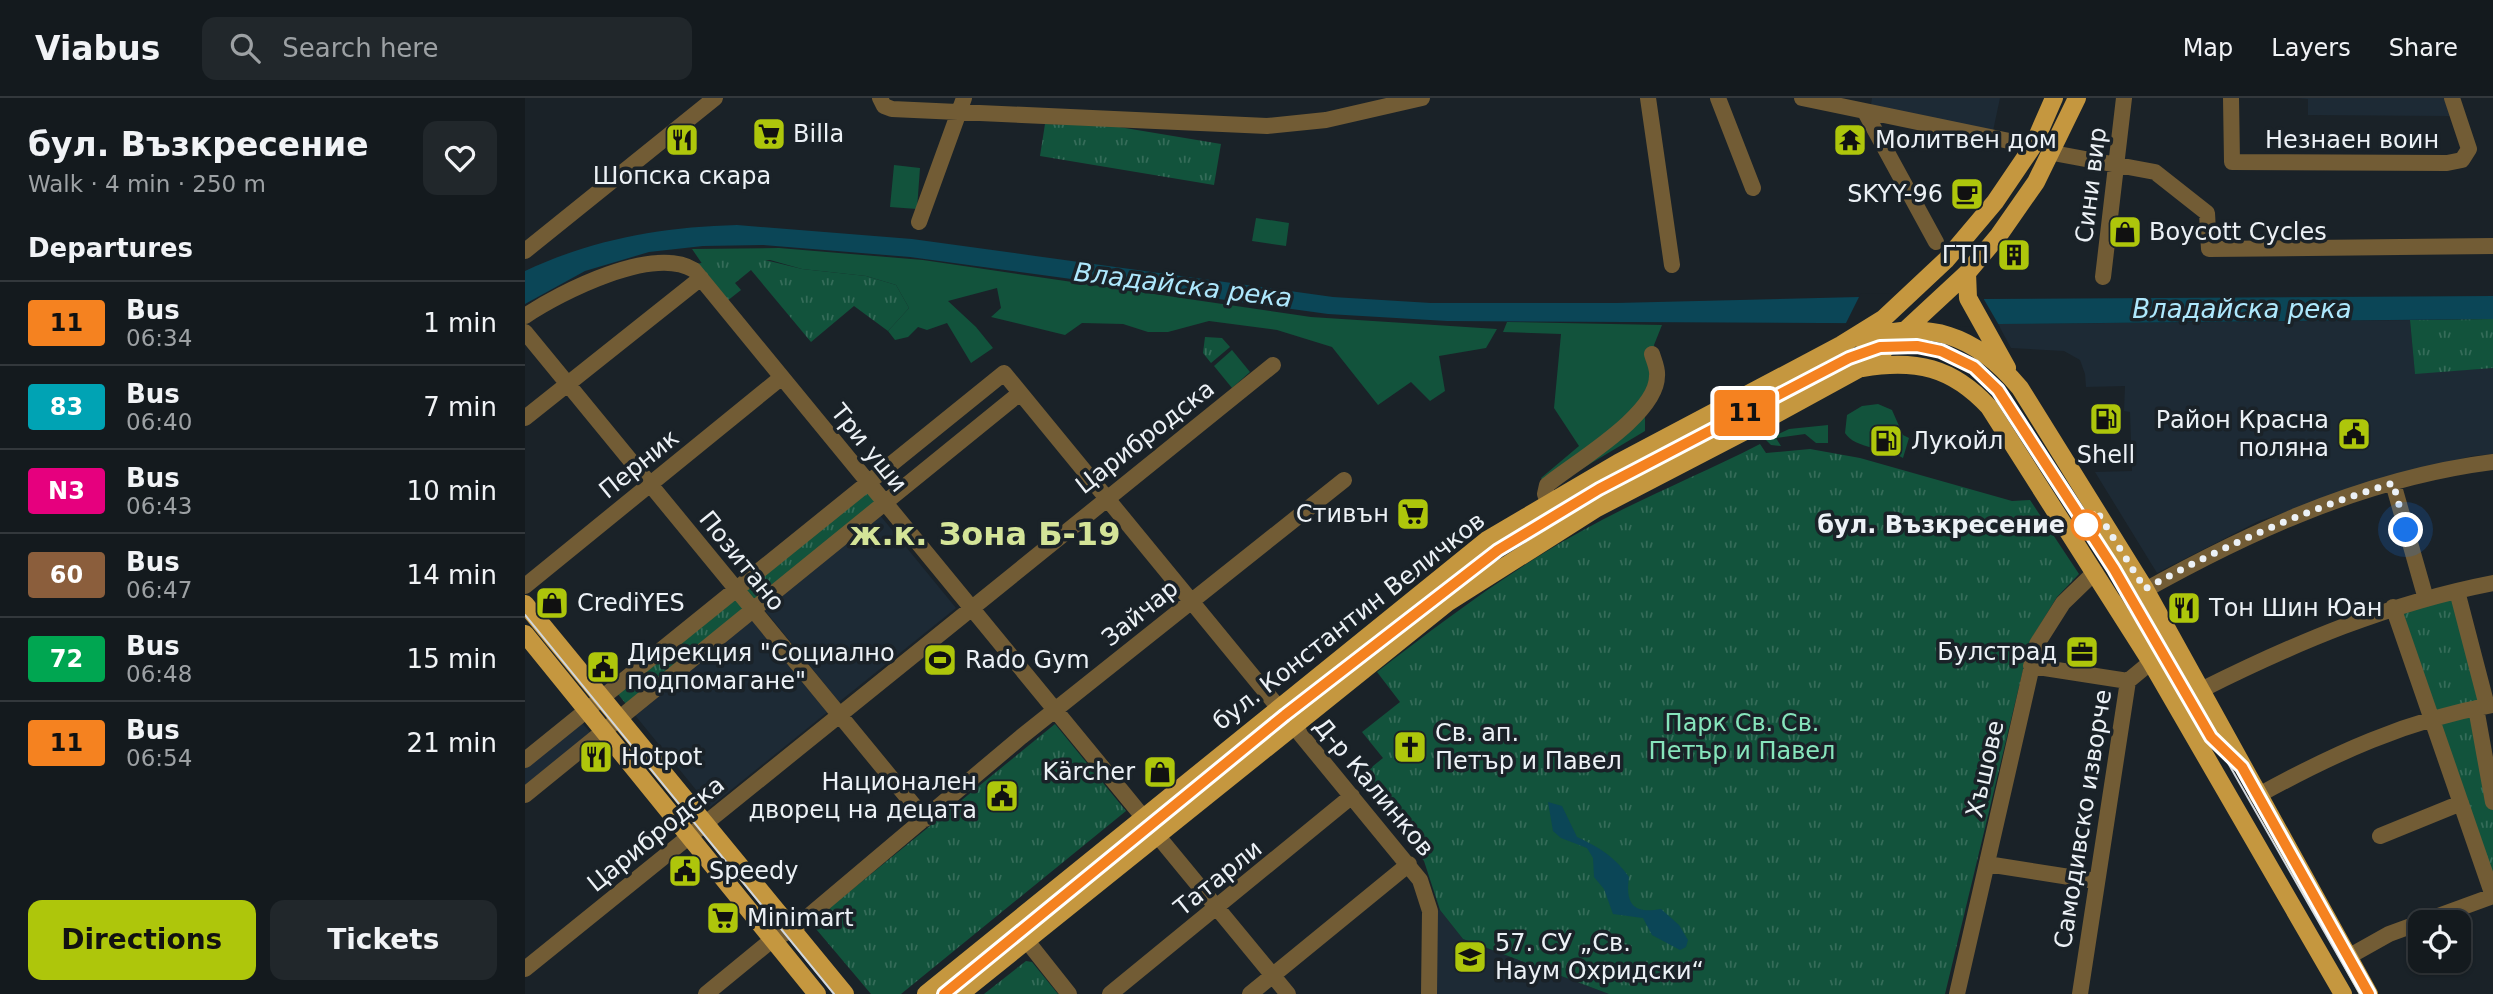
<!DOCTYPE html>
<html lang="en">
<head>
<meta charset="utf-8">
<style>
	:root { --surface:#141a1e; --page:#21272b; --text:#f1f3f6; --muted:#9da1a4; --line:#33383c; --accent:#aec60b }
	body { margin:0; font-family:"DejaVu Sans",sans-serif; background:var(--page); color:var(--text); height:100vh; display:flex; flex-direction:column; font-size:26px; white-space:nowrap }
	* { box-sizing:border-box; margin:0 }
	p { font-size:23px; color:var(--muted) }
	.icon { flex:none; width:38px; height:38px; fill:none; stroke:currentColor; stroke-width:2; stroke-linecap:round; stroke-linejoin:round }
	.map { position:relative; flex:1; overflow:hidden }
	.side { display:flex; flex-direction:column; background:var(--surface); width:525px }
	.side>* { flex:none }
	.badge { padding:0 14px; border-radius:5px; font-size:24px; line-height:46px }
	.buttons { position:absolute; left:1883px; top:812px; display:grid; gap:14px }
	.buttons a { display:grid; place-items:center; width:63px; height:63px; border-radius:14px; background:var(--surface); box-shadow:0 2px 5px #0004,0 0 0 2px var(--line); font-size:35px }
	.you { position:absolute; width:35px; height:35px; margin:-18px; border:5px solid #fff; border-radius:50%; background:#1a73e8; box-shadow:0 0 0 10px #1a73e833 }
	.map>.badge { position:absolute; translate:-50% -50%; box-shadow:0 0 0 4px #fff }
	h2 { padding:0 28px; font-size:26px; line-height:63px }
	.round { display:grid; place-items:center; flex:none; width:74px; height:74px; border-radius:14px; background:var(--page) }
	.head { display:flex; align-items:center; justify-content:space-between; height:119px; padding:0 28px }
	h1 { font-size:33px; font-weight:600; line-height:52px }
	.button { display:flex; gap:14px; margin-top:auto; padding:14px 28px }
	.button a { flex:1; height:80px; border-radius:14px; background:var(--accent); color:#111; font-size:28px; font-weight:600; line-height:80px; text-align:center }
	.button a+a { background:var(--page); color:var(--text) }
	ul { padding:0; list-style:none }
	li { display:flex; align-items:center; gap:21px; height:84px; padding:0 28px; border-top:2px solid var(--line) }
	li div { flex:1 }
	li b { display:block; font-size:26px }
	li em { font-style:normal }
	li .badge { min-width:77px; font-weight:700; text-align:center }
	header { display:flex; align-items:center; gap:42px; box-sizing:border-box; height:98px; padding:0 35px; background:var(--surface); border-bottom:2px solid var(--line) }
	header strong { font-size:33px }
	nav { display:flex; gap:38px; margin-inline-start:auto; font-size:24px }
	.search { width:490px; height:63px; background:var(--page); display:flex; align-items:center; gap:18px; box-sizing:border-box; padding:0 24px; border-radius:14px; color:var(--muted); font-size:26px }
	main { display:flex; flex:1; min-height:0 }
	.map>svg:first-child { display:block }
</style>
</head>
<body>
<header>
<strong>Viabus</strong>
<div class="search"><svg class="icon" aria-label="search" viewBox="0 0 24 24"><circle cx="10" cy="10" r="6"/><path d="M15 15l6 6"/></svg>Search here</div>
<nav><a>Map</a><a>Layers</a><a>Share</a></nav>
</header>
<main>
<section class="side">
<div class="head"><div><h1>бул. Възкресение</h1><p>Walk · 4 min · 250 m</p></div><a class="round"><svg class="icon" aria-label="heart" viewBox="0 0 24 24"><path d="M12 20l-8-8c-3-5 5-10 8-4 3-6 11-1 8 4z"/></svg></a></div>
<h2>Departures</h2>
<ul>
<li><span class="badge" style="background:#f58220;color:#111">11</span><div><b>Bus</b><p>06:34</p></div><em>1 min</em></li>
<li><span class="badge" style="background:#00a3b4;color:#fff">83</span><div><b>Bus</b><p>06:40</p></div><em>7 min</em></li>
<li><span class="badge" style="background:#e6007e;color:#fff">N3</span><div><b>Bus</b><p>06:43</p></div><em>10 min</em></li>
<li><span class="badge" style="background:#8b5e3c;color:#fff">60</span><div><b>Bus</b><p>06:47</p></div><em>14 min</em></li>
<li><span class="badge" style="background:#00a651;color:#fff">72</span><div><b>Bus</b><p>06:48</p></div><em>15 min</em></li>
<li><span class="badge" style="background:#f58220;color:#111">11</span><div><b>Bus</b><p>06:54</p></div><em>21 min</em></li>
</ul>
<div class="button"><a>Directions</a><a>Tickets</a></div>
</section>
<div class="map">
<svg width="1968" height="896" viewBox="0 0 1968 896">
	<defs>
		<pattern id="park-tufts" width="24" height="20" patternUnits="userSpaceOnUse" patternTransform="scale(1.75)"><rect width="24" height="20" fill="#12533c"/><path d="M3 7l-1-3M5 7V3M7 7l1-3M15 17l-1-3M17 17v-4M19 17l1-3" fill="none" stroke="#356c59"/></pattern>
	</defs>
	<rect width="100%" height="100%" fill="#1a2228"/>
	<path fill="#1d2a35" d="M 1347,0 L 1475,0 L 1468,33 L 1346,7 Z
		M 1773,0 L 1919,0 L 1925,18 L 1783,17 L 1783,1 Z
		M 1885,222 L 1890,275 L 1968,270 L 1968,356 L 1947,358 L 1867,380 L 1734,423 L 1632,475 L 1570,374 L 1607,373 L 1605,314 L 1599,313 L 1600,288 L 1561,289 L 1560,276 L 1555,262 L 1539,253 L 1486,250 L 1473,226 Z
		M 354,416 L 431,510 L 314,604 L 238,510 Z
		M 228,521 L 305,612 L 185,709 L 109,616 Z
		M 52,619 L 70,640 L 0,697 L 0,662 Z
		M 915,812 L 938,841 L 1084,896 L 904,896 L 905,813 Z"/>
	<path fill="#12533c" d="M 369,67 L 395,70 L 392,111 L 365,109 Z
		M 731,120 L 764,125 L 761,148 L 727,143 Z
		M 254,150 L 398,162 L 786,219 L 972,231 L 961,250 L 914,258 L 920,293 L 905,303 L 886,284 L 853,307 L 807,249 L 752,232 L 684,223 L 643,234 L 623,234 L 598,226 L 557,225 L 540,237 L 466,219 L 476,210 L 472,190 L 423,203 L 451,229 L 468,250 L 446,265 L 422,225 L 402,232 L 393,229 L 383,239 L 370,242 L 363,233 L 384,210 L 371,187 L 341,178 L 277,171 L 245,162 L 208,162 L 178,167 L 167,151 Z
		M 982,224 L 1137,227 L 1129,247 L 1136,286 L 1120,310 L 1120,333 L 1023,391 L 1016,380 L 1054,348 L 1029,310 L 1036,236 L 978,234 Z
		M 707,252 L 725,274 L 707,290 L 689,268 Z
		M 1353,306 L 1367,312 L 1378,337 L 1384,340 L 1378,360 C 1362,350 1330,351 1320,335 L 1322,317 L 1337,308 Z
		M 1303,327 L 1303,345 L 1291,345 L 1280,336 L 1251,340 L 1256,348 L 1246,347 L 1241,342 L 1264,331 Z"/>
	<path fill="url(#park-tufts)" d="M 520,26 L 588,28 L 696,46 L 689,87 L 515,58 Z
		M 220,157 L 277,171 L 341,178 L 371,187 L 384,210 L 363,233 L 329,208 L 286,244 L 226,172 L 210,185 L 216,192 L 202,203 L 171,166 Z
		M 1968,221 L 1968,270 L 1890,276 L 1885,222 Z
		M 680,239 L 697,240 L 705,249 L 686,265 L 678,255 Z
		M 1235,346 L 1241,355 L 1285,351 L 1335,360 L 1487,403 L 1505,402 L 1554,476 L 1532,499 L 1505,543 L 1420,896 L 1084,896 L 938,841 L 915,812 L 899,763 L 832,681 L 858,660 L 837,634 L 875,604 L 852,574 C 923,519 996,464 1077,422 C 1128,395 1183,373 1235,346 Z
		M 343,384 L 359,404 L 105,611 L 88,590 Z
		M 1932,493 L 1962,608 L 1907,620 L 1868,509 Z
		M 1950,612 L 1968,704 L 1968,792 L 1908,620 Z
		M 530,626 L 601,713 L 376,896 L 346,896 L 286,825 Z
		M 501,863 L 507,864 L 533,896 L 459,896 Z"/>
	<path fill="#0b4657" d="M 212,127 L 387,141 L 808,199 L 906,205 L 1091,205 L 1334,199 L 1459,201 L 1968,198 L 1968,221 L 1473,226 L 922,223 L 803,216 L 385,159 L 238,147 L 178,148 L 124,154 L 60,173 L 0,206 L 0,173 C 68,141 137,129 212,127 Z
		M 1023,704 L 1037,708 L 1052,739 C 1074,749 1090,759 1104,779 C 1100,807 1109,816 1136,811 L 1154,827 L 1163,842 L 1161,849 L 1155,852 L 1127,837 L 1118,820 L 1088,816 L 1079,791 L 1069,779 L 1068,760 L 1062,750 L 1036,740 L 1028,733 Z"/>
	<path fill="#1a2228" d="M 1336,195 L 1457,198 L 1475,229 L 1320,227 Z"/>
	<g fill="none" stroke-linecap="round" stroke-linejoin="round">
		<path stroke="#725c35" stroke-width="16" d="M 355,0 L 359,8 L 367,11 L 742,28 L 801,22 L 897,0
			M 1123,0 L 1147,167
			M 1193,0 L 1228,90
			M 1277,0 L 1508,48
			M 1706,0 L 1707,64 L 1922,65 L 1937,62 L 1944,51 L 1927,0
			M 1340,14 L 1411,144
			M 1528,55 L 1630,74 L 1682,115 L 1684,151 L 1968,148
			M 394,124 L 439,0
			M 0,153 L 190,0
			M 1578,179 L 1599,0
			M 0,218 C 36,194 128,147 169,172 L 618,719
			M 0,234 L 400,721
			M 0,320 L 176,180
			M 1868,385 L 1901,501
			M 1023,405 L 1020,396 L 1022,387 C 1050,364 1132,317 1132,278 C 1133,271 1129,263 1127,256
			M 0,488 L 257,279
			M 1932,493 L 1962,608
			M 1592,508 C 1708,441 1833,381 1968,364
			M 1868,509 L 1968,798
			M 1506,568 L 1603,583
			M 1676,592 C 1770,545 1864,505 1968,485
			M 1951,610 L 1968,704
			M 0,662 L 479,275 L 895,782 L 905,813 L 904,896
			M 0,697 L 495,295
			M 1732,698 C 1808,656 1882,622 1968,607
			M 632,737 L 763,896
			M 1855,738 L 1936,705
			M 1462,766 L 1570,783
			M 502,843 L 544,896
			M 1823,859 L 1864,836 L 1968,798
			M 0,871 L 748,267
			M 181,896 L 248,841 L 267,832 L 496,639 L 819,382
			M 585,896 L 827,698
			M 725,896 L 884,766
			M 1432,896 L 1512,546 L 1538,505 L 1570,474
			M 1555,896 L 1603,583 L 1626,564"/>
		<path stroke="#c5973f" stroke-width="18" d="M 1442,175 L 1443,200 L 1482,270
			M 1336,241 C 1403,221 1450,236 1495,290 L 1620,491 L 1844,896
			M 1337,270 C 1391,261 1427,269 1464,309 L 1626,564 L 1818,896
			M 0,506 L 320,896
			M 0,536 L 292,896
			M 401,896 L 962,442 L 1093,365 L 1316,247 L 1358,221 L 1421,162 L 1470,104 L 1508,48 L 1529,0
			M 435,896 L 922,505 L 1072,410 L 1224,331 L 1346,264 L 1442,175 L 1474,137 L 1511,84 L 1552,0"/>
		<path stroke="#d2d7dc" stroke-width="2" d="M 0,517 L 309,896
			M 415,896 L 758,615 L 954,462 L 1074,389 L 1332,254 C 1390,231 1444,253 1483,299 L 1594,474 L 1835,896"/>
	</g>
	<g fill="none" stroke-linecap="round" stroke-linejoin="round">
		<defs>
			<path id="line" d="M 419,896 L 760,617 L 973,452 L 1074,391 L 1324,260 L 1355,249 L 1392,248 L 1416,253 L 1449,269 L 1473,292 L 1589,471 L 1686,639 L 1717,669 L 1844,896"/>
		</defs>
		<use href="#line" stroke="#fff" stroke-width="16"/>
		<use href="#line" stroke="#f58220" stroke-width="10"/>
		<path stroke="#ecf1f6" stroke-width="7" stroke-dasharray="0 12.6" d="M 1561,427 L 1571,412 L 1620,491 C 1700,447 1780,412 1868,385 L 1881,432"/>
	</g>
	<defs>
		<symbol id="supermarket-square" viewBox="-11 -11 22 22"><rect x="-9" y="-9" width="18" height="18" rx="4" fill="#aec60b" stroke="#1a2228"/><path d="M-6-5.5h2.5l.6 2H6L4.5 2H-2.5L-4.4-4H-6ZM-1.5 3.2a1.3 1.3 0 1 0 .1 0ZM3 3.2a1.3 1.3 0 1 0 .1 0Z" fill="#111"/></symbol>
		<symbol id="restaurant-square" viewBox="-11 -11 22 22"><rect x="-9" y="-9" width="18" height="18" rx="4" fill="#aec60b" stroke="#1a2228"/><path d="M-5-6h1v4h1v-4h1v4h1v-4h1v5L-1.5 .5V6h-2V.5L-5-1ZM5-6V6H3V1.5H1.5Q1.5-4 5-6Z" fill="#111"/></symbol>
		<symbol id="temple-square" viewBox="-11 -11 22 22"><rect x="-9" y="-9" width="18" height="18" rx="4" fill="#aec60b" stroke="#1a2228"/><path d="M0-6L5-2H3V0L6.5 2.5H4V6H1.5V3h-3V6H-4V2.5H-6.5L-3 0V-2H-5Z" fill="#111"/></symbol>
		<symbol id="cafe-square" viewBox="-11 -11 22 22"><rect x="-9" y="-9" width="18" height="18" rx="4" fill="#aec60b" stroke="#1a2228"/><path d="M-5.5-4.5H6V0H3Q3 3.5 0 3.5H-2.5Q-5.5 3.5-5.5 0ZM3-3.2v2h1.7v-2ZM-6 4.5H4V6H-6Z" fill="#111"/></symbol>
		<symbol id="shop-square" viewBox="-11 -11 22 22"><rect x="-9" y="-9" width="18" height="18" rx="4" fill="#aec60b" stroke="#1a2228"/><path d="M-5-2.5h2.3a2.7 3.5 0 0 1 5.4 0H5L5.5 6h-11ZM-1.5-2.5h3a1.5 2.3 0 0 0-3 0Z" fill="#111"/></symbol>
		<symbol id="building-square" viewBox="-11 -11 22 22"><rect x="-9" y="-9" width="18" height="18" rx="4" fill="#aec60b" stroke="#1a2228"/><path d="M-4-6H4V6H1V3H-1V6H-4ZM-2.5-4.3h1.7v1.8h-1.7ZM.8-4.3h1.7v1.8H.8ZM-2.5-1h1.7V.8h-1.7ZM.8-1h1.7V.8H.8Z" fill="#111"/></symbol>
		<symbol id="fuel-square" viewBox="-11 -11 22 22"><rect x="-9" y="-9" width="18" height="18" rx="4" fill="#aec60b" stroke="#1a2228"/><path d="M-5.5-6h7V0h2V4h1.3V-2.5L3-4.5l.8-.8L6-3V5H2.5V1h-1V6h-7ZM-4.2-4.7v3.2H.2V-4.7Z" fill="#111"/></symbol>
		<symbol id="civic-square" viewBox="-11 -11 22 22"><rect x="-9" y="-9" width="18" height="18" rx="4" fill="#aec60b" stroke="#1a2228"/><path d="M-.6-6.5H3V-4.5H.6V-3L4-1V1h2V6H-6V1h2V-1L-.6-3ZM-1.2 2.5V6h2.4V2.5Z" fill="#111"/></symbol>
		<symbol id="office-square" viewBox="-11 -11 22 22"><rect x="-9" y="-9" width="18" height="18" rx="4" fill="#aec60b" stroke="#1a2228"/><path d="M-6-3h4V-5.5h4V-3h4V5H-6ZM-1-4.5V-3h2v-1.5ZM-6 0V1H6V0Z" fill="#111"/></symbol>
		<symbol id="stadium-square" viewBox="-11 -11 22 22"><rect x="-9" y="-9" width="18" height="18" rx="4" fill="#aec60b" stroke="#1a2228"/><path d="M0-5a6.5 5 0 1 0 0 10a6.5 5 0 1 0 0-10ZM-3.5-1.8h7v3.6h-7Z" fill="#111"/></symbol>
		<symbol id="church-square" viewBox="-11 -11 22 22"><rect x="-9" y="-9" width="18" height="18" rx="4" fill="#aec60b" stroke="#1a2228"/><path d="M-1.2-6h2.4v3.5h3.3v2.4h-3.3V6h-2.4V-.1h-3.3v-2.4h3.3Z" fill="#111"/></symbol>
		<symbol id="school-square" viewBox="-11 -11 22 22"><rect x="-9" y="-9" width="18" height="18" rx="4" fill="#aec60b" stroke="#1a2228"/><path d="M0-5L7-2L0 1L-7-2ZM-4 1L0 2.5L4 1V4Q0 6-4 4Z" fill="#111"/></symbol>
	</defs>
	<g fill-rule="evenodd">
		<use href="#supermarket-square" x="225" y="17" width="38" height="38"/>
		<use href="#restaurant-square" x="138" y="23" width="38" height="38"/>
		<use href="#temple-square" x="1306" y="23" width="38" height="38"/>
		<use href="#cafe-square" x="1423" y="77" width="38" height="38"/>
		<use href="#shop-square" x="1581" y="115" width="38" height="38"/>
		<use href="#building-square" x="1470" y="138" width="38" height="38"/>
		<use href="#fuel-square" x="1562" y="302" width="38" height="38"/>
		<use href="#civic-square" x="1810" y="317" width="38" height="38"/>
		<use href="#fuel-square" x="1342" y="324" width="38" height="38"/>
		<use href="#supermarket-square" x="869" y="397" width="38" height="38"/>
		<use href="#shop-square" x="8" y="486" width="38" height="38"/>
		<use href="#restaurant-square" x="1640" y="491" width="38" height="38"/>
		<use href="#office-square" x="1538" y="535" width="38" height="38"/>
		<use href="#stadium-square" x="396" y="543" width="38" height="38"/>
		<use href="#civic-square" x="59" y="550" width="38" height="38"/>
		<use href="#church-square" x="866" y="630" width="38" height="38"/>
		<use href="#restaurant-square" x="52" y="640" width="38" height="38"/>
		<use href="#shop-square" x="616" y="655" width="38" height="38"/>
		<use href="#civic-square" x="458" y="679" width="38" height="38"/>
		<use href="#civic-square" x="141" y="754" width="38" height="38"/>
		<use href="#supermarket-square" x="179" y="801" width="38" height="38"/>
		<use href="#school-square" x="926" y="840" width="38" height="38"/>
	</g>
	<circle fill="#fff" stroke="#f58220" stroke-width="3.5" cx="1561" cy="427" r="14"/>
	<g text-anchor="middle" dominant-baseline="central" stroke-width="7" stroke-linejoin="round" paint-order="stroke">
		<g font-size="24" fill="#ecf1f6" stroke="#1a2228" text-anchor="start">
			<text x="268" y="36">Billa</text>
			<text x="1350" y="42">Молитвен дом</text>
			<text x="157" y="78" text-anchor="middle">Шопска скара</text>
			<text x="1418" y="96" text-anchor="end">SKYY-96</text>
			<text x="1624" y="134">Boycott Cycles</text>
			<text x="1464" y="157" text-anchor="end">ГТП</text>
			<text x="1804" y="322" text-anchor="end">Район Красна<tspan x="1804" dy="28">поляна</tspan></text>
			<text x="1386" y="343">Лукойл</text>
			<text x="1581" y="357" text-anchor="middle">Shell</text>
			<text x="864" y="416" text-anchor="end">Стивън</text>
			<text x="52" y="505">CrediYES</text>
			<text x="1684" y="510">Тон Шин Юан</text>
			<text x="1532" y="554" text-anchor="end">Булстрад</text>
			<text x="102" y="555">Дирекция "Социално<tspan x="102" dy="28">подпомагане"</tspan></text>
			<text x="440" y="562">Rado Gym</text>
			<text x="910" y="635">Св. ап.<tspan x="910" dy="28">Петър и Павел</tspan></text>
			<text x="96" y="659">Hotpot</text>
			<text x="610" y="674" text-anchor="end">Kärcher</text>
			<text x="452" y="684" text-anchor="end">Национален<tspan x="452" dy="28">дворец на децата</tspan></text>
			<text x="184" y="773">Speedy</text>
			<text x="222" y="820">Minimart</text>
			<text x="970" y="845">57. СУ „Св.<tspan x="970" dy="28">Наум Охридски“</tspan></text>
		</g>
		<g font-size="24" fill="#ecf1f6" stroke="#1a2228">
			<text x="1827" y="42">Незнаен воин</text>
			<text transform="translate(1566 87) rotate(-83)">Сини вир</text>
			<text transform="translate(620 339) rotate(-38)">Царибродска</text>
			<text transform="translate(344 350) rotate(51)">Три уши</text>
			<text transform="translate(114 366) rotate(-39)">Перник</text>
			<text transform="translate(217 463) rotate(51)">Позитано</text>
			<text transform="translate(615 515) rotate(-39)">Зайчар</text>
			<text transform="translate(824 523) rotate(-38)">бул. Константин Величков</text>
			<text transform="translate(1460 671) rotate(-77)">Хъшове</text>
			<text transform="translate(849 689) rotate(50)">Д-р Калинков</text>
			<text transform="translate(1558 721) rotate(-81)">Самодивско изворче</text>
			<text transform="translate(131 736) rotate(-39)">Царибродска</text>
			<text transform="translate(693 780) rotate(-39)">Татарли</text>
		</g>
		<g font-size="24" font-weight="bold" fill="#ecf1f6" stroke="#1a2228" text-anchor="end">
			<text x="1540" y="427">бул. Възкресение</text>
		</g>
		<g font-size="24" fill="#86e5bc" stroke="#1a2228">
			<text x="1217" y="625">Парк Св. Св.<tspan x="1217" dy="28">Петър и Павел</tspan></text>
		</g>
		<g font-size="26" font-style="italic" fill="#aee8fd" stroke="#1a2228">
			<text transform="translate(658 187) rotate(7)">Владайска река</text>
			<text x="1717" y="211">Владайска река</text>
		</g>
		<g font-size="32" font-weight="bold" fill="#d4e498" stroke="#1a2228">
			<text x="460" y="436">ж.к. Зона Б-19</text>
		</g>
	</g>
</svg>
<div class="buttons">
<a><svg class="icon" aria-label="locate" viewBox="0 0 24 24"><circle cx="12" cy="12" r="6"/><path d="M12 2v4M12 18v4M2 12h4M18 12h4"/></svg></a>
</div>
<div class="you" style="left:1881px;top:432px"></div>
<b class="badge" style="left:1220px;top:315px;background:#f58220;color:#111">11</b>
</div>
</main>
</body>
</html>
